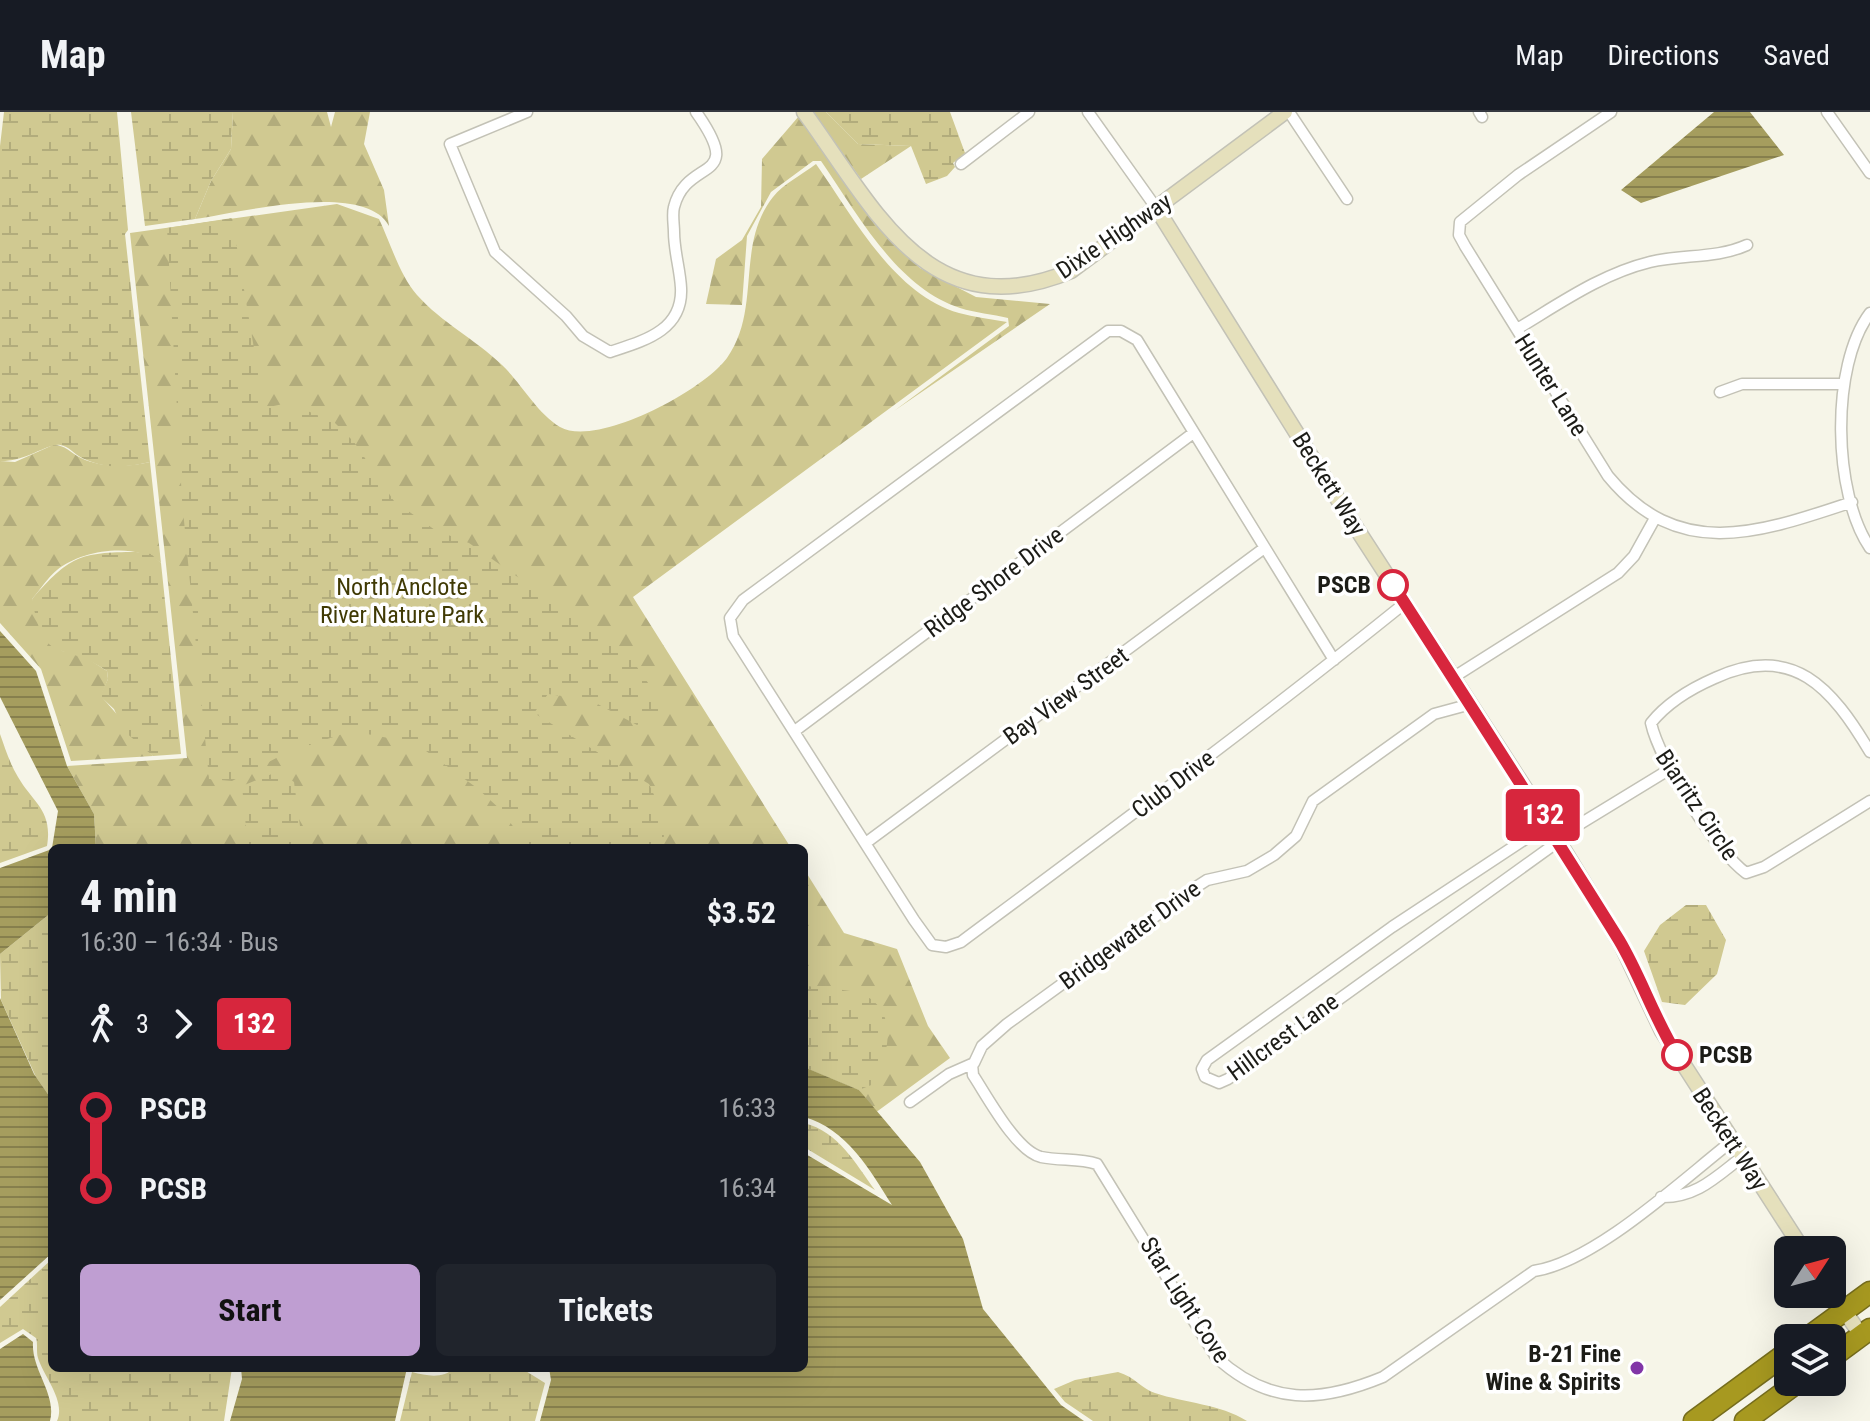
<!DOCTYPE html>
<html lang="en">
<head>
<meta charset="utf-8">
<style>
	:root { --surface:#171b24; --page:#20242c; --text:#f1f3f6; --muted:#9ea1a6; --line:#363941; --accent:#bf9ed2 }
	body { margin:0; font-family:"Roboto Condensed",sans-serif; background:var(--page); color:var(--text); height:100vh; display:flex; flex-direction:column; font-size:30px; white-space:nowrap }
	* { box-sizing:border-box; margin:0 }
	p { font-size:26px; color:var(--muted) }
	.icon { flex:none; width:44px; height:44px; fill:none; stroke:currentColor; stroke-width:2; stroke-linecap:round; stroke-linejoin:round }
	.map { position:relative; flex:1; overflow:hidden }
	.sheet { position:absolute; left:48px; top:732px; width:760px; height:528px; display:flex; flex-direction:column; background:var(--surface); border-radius:12px; box-shadow:0 8px 32px #0002 }
	.sheet>* { flex:none }
	.badge { padding:0 16px; border-radius:6px; font-size:28px; line-height:52px }
	.needle { width:52px; rotate:54deg }
	.fabs { position:absolute; left:1774px; top:1124px; display:grid; gap:16px }
	.fabs a { display:grid; place-items:center; width:72px; height:72px; border-radius:12px; background:var(--surface); box-shadow:0 8px 32px #0002; font-size:40px }
	.map>.badge { position:absolute; translate:-50% -50%; box-shadow:0 0 0 4px #fff }
	.legs { display:flex; align-items:center; gap:12px; height:88px; padding:0 32px; font-size:26px }
	.legs p { margin-inline-start:auto }
	.head { display:flex; align-items:center; justify-content:space-between; height:136px; padding:0 32px }
	h1 { font-size:44px; font-weight:700; line-height:60px }
	.button { display:flex; gap:16px; margin-top:auto; padding:16px 32px }
	.button a { flex:1; height:92px; border-radius:12px; background:var(--accent); color:#111; font-size:32px; font-weight:700; line-height:92px; text-align:center }
	.button a+a { background:var(--page); color:var(--text) }
	ul { padding:0 32px; list-style:none }
	li { display:flex; align-items:center; gap:28px; height:80px; font-size:30px }
	li i { display:grid; place-items:center; width:12px; height:100%; margin:0 10px; background:currentColor }
	li i::after { content:''; width:20px; height:20px; margin:-10px; border:6px solid; border-radius:50%; background:var(--surface) }
	li p { margin-inline-start:auto }
	li:first-child i { background:linear-gradient(#0000 50%,currentColor 0) }
	li:last-child i { background:linear-gradient(currentColor 50%,#0000 0) }
	header { display:flex; align-items:center; gap:48px; box-sizing:border-box; height:112px; padding:0 40px; background:var(--surface); border-bottom:2px solid var(--line) }
	header strong { font-size:38px }
	nav { display:flex; gap:44px; margin-inline-start:auto; font-size:28px }
	.map>svg:first-child { display:block }
</style>
</head>
<body>
<header>
<strong>Map</strong>
<nav><a>Map</a><a>Directions</a><a>Saved</a></nav>
</header>
<div class="map">
<svg width="1870" height="1309" viewBox="0 0 1870 1309">
	<defs>
		<pattern id="forest-firs" width="22" height="20" patternUnits="userSpaceOnUse" patternTransform="scale(2)"><rect width="22" height="20" fill="#d0c991"/><path d="M5 1l3.5 6h-7zM16 11l3.5 6h-7z" fill="#b2ac7c"/></pattern>
		<pattern id="wetland-marsh" width="20" height="14" patternUnits="userSpaceOnUse" patternTransform="scale(2)"><rect width="20" height="14" fill="#d0c991"/><path d="M1 5h8M5 5V1M11 12h8M15 12V8" fill="none" stroke="#b2ac7c"/></pattern>
		<pattern id="water-rules" width="6" height="5" patternUnits="userSpaceOnUse" patternTransform="scale(2)"><rect width="6" height="5" fill="#a59d5e"/><path d="M0 2.5h6" fill="none" stroke="#867f4d"/></pattern>
	</defs>
	<rect width="100%" height="100%" fill="#f6f5e8"/>
	<path fill="url(#forest-firs)" d="M 233,0 L 327,0 L 331,15 L 335,0 L 370,0 L 364,32 L 384,78 L 389,114 C 365,68 238,101 195,107 L 211,69 L 231,37 Z
		M 812,0 L 826,0 L 858,32 L 911,34 L 861,67 Z
		M 799,4 L 879,113 L 920,156 L 976,185 L 1050,192 L 894,299 L 1009,214 L 1008,206 C 993,202 975,201 960,196 C 896,175 857,101 821,49 L 813,49 L 771,80 L 747,124 L 742,193 L 706,192 L 716,147 L 742,128 L 761,95 L 762,47 Z
		M 816,52 C 853,104 893,182 959,201 C 974,205 991,207 1007,210 L 633,485 L 791,736 L 96,736 L 94,702 L 67,654 L 187,646 L 130,121 L 337,92 L 379,107 C 390,130 400,164 417,183 C 442,211 475,227 502,253 C 522,272 536,300 560,315 C 597,336 704,278 727,246 C 762,197 735,133 773,85 C 783,72 803,62 816,52 Z
		M 53,333 C 66,333 69,340 81,346 C 101,356 129,355 150,350 L 161,451 C 135,430 82,438 57,458 C 48,465 40,478 32,487 L 62,539 L 79,541 L 107,559 L 108,567 L 101,584 L 153,644 L 71,649 L 41,557 L 0,511 L 0,349 L 15,350 Z
		M 804,757 L 844,821 L 897,837 L 928,914 L 950,946 L 875,1001 L 859,978 L 804,955 Z"/>
	<path fill="url(#wetland-marsh)" d="M 4,0 L 117,0 L 128,118 L 125,122 L 150,350 C 125,356 105,357 82,346 C 74,342 69,334 60,333 C 48,331 23,351 0,349 L 0,34 Z
		M 131,0 L 233,0 L 231,37 L 211,69 L 195,107 L 145,114 Z
		M 826,0 L 950,0 L 965,41 L 953,51 L 955,55 L 947,64 L 926,72 L 911,34 L 858,32 Z
		M 232,106 L 264,296 L 288,291 L 334,310 L 354,330 L 394,389 L 435,418 L 469,431 L 628,542 L 664,594 L 661,602 L 637,613 L 590,588 L 548,582 L 534,601 L 649,672 L 665,707 L 663,736 L 529,736 L 501,698 L 477,676 L 415,631 L 351,619 L 286,641 L 232,669 L 209,667 L 182,388 L 167,116 Z
		M 136,440 L 151,442 L 161,451 L 181,642 L 153,644 L 124,619 L 114,597 L 100,584 L 108,567 L 107,559 C 59,526 45,557 32,487 C 69,445 79,440 136,440 Z
		M 0,622 C 5,636 10,652 18,665 C 33,691 53,698 47,734 L 0,751 Z
		M 279,659 L 294,670 L 300,714 L 296,736 L 248,736 L 242,674 Z
		M 1686,793 L 1706,793 L 1726,828 L 1717,862 L 1685,893 L 1662,890 L 1644,839 L 1660,813 Z
		M 52,800 L 52,988 L 36,965 L 1,888 L 0,842 Z
		M 804,873 C 821,878 847,876 861,882 C 896,895 891,936 877,964 L 881,969 L 859,978 L 804,955 Z
		M 804,1011 C 839,1020 855,1051 875,1078 L 804,1035 Z
		M 52,1147 L 52,1256 L 232,1256 L 224,1309 L 57,1309 C 66,1289 44,1265 38,1246 C 36,1240 38,1232 36,1226 L 23,1217 L 0,1231 L 0,1195 Z
		M 455,1256 L 521,1256 L 545,1271 L 535,1309 L 400,1309 L 412,1260 C 428,1264 442,1267 455,1256 Z
		M 1118,1260 C 1135,1265 1142,1277 1155,1281 C 1185,1291 1220,1292 1247,1309 L 1093,1309 L 1065,1290 L 1054,1277 L 1075,1268 Z"/>
	<path fill="url(#water-rules)" d="M 1714,0 L 1750,0 L 1784,43 L 1641,91 L 1621,78 Z
		M 0,519 L 36,559 L 67,654 L 94,702 L 96,736 L 52,736 L 58,699 L 0,585 Z
		M 52,737 L 52,800 L 0,842 L 0,756 Z
		M 0,886 L 34,962 L 52,988 L 52,1141 L 0,1188 Z
		M 804,955 L 859,978 L 920,1050 L 963,1127 L 983,1197 L 1061,1293 L 1084,1309 L 540,1309 L 551,1268 L 549,1256 L 804,1256 L 804,1041 L 892,1093 C 870,1058 847,1017 804,1005 Z
		M 23,1222 L 33,1230 C 31,1258 57,1282 50,1309 L 0,1309 L 0,1237 Z
		M 241,1256 L 407,1256 L 395,1309 L 230,1309 L 242,1267 Z"/>
	<g fill="none" stroke-linecap="round" stroke-linejoin="round">
		<defs>
			<path id="street" d="M 527,0 L 450,32 L 495,140 L 566,204 L 583,224 L 610,240 C 643,229 683,219 681,176 C 680,157 674,139 674,120 C 674,113 672,102 674,95 C 687,44 747,72 696,0
				M 1088,0 L 1157,97
				M 1289,0 L 1347,87
				M 1479,0 L 1482,5
				M 1611,0 L 1518,63 L 1460,110 L 1459,123 L 1465,134 L 1608,364 C 1679,450 1759,421 1852,390
				M 1827,0 L 1870,61
				M 961,52 L 1029,0
				M 1870,201 C 1830,254 1833,382 1870,436
				M 1517,217 C 1559,192 1601,162 1650,150 C 1683,142 1716,147 1747,133
				M 1720,280 L 1742,272 L 1841,272
				M 1334,548 L 1137,228 L 1121,219 L 1108,219 L 743,488 L 730,506 L 733,524 L 914,808 L 932,833 L 946,835 L 961,830 C 1110,719 1260,608 1405,491
				M 1454,565 L 1618,461 L 1634,444 L 1654,408
				M 796,618 L 1192,322
				M 1870,640 C 1832,576 1793,530 1715,566 C 1692,576 1667,591 1651,611 C 1659,648 1716,739 1746,761 L 1764,755 L 1870,689
				M 1548,712 L 1392,815 L 1207,948 L 1202,957 L 1205,965 L 1219,971 L 1228,967 L 1559,729
				M 1557,726 L 1670,657
				M 867,730 L 1263,437
				M 972,952 L 973,963 C 987,984 1016,1039 1041,1045 C 1060,1049 1079,1046 1097,1052 L 1216,1245 C 1269,1294 1320,1291 1383,1265 L 1534,1159 C 1595,1150 1682,1068 1732,1029
				M 910,990 L 949,962 L 974,951 L 982,934 L 1007,912 L 1193,777 L 1207,768 L 1247,759 L 1274,743 L 1296,724 L 1313,689 L 1434,602 L 1471,592
				M 1661,1085 C 1696,1086 1716,1065 1742,1045"/>
			<path id="secondary" d="M 804,0 C 875,97 929,218 1071,159 L 1285,0
				M 1157,97 L 1342,394 L 1548,712 L 1621,832 L 1662,919 L 1803,1138
				M 1832,1181 L 1861,1223"/>
			<path id="highway" d="M 1807,1226 L 1870,1180
				M 1832,1245 L 1870,1217
				M 1694,1309 L 1788,1240
				M 1745,1309 L 1798,1270"/>
		</defs>
		<use href="#street" stroke="#c3c2b6" stroke-width="13"/>
		<use href="#secondary" stroke="#c3c2b6" stroke-width="17"/>
		<use href="#highway" stroke="#766d1d" stroke-width="23"/>
		<use href="#street" stroke="#fff" stroke-width="10"/>
		<use href="#secondary" stroke="#e5e0bc" stroke-width="14"/>
		<use href="#highway" stroke="#a79920" stroke-width="20"/>
	</g>
	<g fill="none" stroke-linecap="round" stroke-linejoin="round">
		<defs>
			<path id="line-1" d="M 1393,473 C 1469,591 1545,709 1619,828 C 1641,865 1654,906 1677,943"/>
		</defs>
		<use href="#line-1" stroke="#fff" stroke-width="18"/>
		<use href="#line-1" stroke="#d7263d" stroke-width="12"/>
	</g>
	<g fill="#fff" stroke="#d7263d" stroke-width="4">
		<circle cx="1393" cy="473" r="14"/>
		<circle cx="1677" cy="943" r="14"/>
	</g>
	<circle fill="#8135a7" stroke="#fff" stroke-width="3" cx="1637" cy="1256" r="8"/>
	<g text-anchor="middle" dominant-baseline="central" stroke-width="7" stroke-linejoin="round" paint-order="stroke">
		<g font-size="24" fill="#1c1c17" stroke="#fff">
			<text transform="translate(1114 124) rotate(-34)">Dixie Highway</text>
			<text transform="translate(1551 273) rotate(58)">Hunter Lane</text>
			<text transform="translate(1329 372) rotate(58)">Beckett Way</text>
			<text transform="translate(994 470) rotate(-37)">Ridge Shore Drive</text>
			<text transform="translate(1066 584) rotate(-36)">Bay View Street</text>
			<text transform="translate(1173 672) rotate(-37)">Club Drive</text>
			<text transform="translate(1697 693) rotate(56)">Biarritz Circle</text>
			<text transform="translate(1130 823) rotate(-36)">Bridgewater Drive</text>
			<text transform="translate(1283 925) rotate(-36)">Hillcrest Lane</text>
			<text transform="translate(1730 1027) rotate(57)">Beckett Way</text>
			<text transform="translate(1185 1188) rotate(57)">Star Light Cove</text>
		</g>
		<g font-size="24" font-weight="bold" fill="#1c1c17" stroke="#fff" text-anchor="end">
			<text x="1371" y="473">PSCB</text>
			<text x="1699" y="943" text-anchor="start">PCSB</text>
		</g>
		<g font-size="24" fill="#403a04" stroke="#fff">
			<text x="402" y="475">North Anclote<tspan x="402" dy="28">River Nature Park</tspan></text>
		</g>
		<g font-size="24" font-weight="bold" fill="#1c1c17" stroke="#fff" text-anchor="end">
			<text x="1621" y="1242">B-21 Fine<tspan x="1621" dy="28">Wine &amp; Spirits</tspan></text>
		</g>
	</g>
</svg>
<div class="fabs">
<a><svg class="needle" viewBox="-14 -14 28 28"><path d="M0-13l5 13h-10z" fill="#e53935"/><path d="M0 13l5-13h-10z" fill="#9ea1a6"/></svg></a>
<a><svg class="icon" aria-label="layers" viewBox="0 0 24 24"><path d="M12 4l9 5-9 5-9-5zM3 14l9 5 9-5"/></svg></a>
</div>
<b class="badge" style="left:1543px;top:703px;background:#d7263d;color:#fff">132</b>
<section class="sheet">
<div class="head"><div><h1>4 min</h1><p>16:30 – 16:34 · Bus</p></div><b>$3.52</b></div>
<div class="legs"><svg class="icon" aria-label="walk" viewBox="0 0 24 24"><circle cx="13" cy="4" r="2"/><path d="M13 8l-2 6 4 7M11 14l-3 7M7 12l3-4h3l4 4"/></svg>3<svg class="icon" aria-label="forward" viewBox="0 0 24 24"><path d="M9 5l7 7-7 7"/></svg><b class="badge" style="background:#d7263d;color:#fff">132</b></div>
<ul>
<li><i style="color:#d7263d"></i><b>PSCB</b><p>16:33</p></li>
<li><i style="color:#d7263d"></i><b>PCSB</b><p>16:34</p></li>
</ul>
<div class="button"><a>Start</a><a>Tickets</a></div>
</section>
</div>
</body>
</html>
